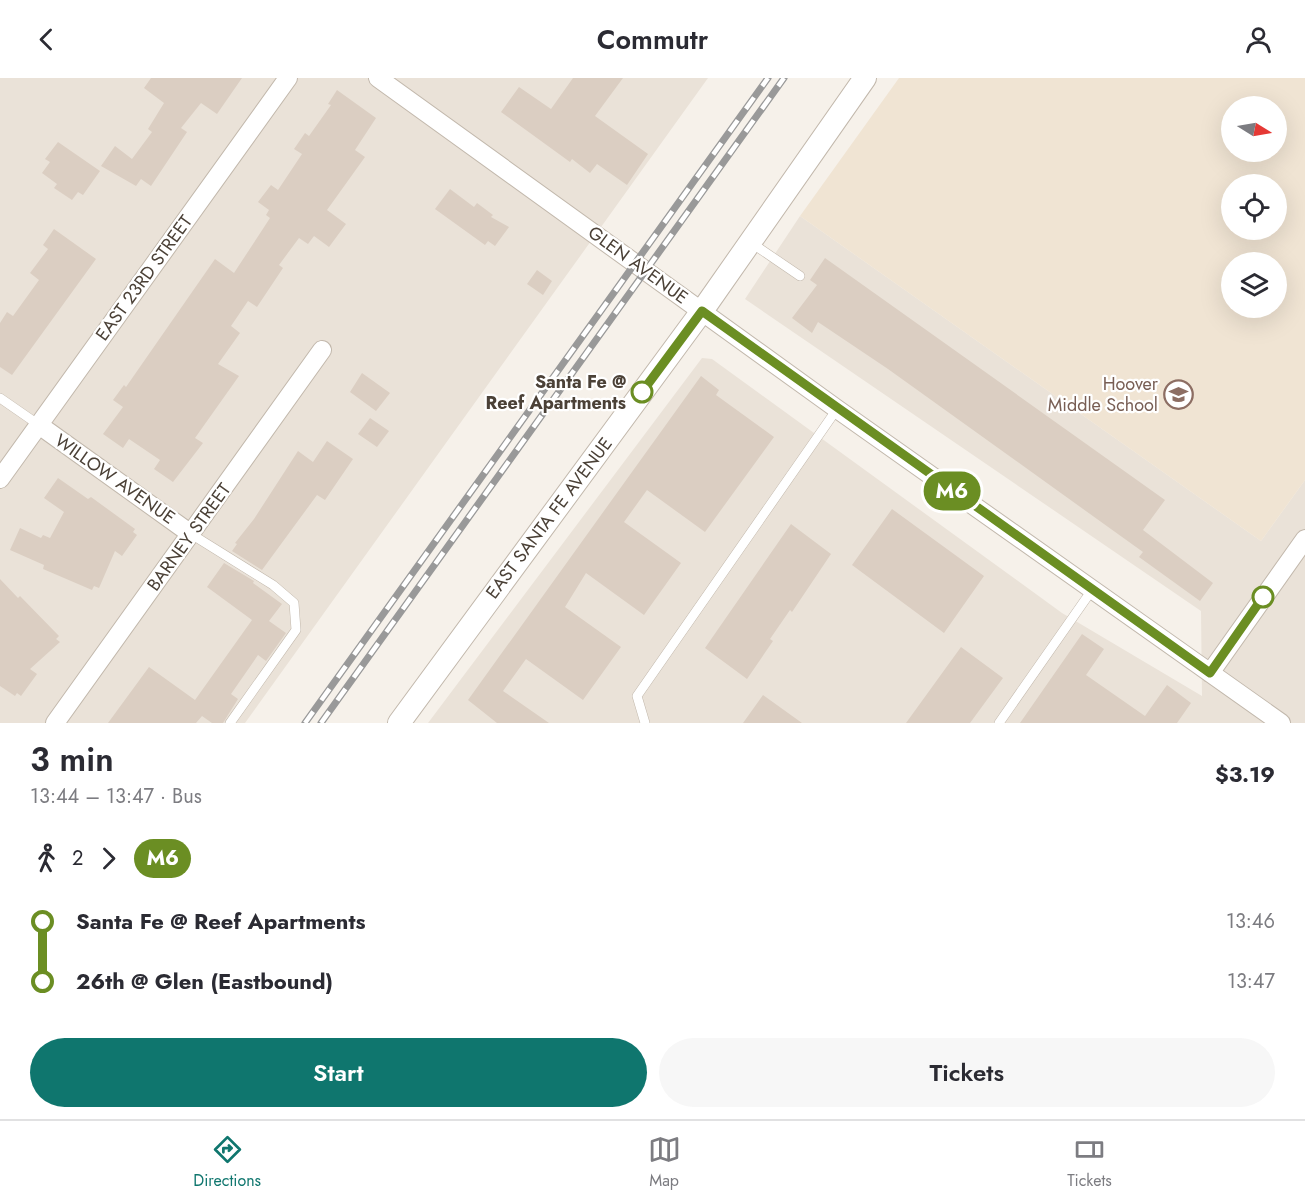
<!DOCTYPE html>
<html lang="en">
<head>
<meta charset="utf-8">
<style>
	:root { --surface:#fff; --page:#f7f7f7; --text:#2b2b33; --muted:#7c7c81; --line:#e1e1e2; --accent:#0f766e }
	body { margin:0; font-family:Jost,sans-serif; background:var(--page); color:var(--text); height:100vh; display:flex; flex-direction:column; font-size:22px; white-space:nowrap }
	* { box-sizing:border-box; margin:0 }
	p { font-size:20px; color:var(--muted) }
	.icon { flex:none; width:33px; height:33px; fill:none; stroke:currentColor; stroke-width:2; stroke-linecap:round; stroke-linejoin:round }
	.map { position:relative; height:645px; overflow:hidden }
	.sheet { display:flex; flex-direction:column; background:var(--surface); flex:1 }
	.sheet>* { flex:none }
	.badge { padding:0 12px; border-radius:20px; font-size:21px; line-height:39px }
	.needle { width:39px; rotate:101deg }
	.controls { position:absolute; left:1221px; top:18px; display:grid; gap:12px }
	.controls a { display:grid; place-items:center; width:66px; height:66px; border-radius:50%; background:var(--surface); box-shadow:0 6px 24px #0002; font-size:30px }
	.map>.badge { position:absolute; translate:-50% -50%; box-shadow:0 0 0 3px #fff }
	.legs { display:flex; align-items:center; gap:9px; height:66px; padding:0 30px; font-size:20px }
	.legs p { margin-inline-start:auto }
	.summary { display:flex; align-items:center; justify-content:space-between; height:102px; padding:0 30px }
	h1 { font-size:33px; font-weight:600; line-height:45px }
	.action { display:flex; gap:12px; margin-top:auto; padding:12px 30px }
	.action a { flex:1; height:69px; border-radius:36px; background:var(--accent); color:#fff; font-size:24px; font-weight:600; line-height:69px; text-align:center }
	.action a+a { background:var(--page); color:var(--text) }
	ul { padding:0 30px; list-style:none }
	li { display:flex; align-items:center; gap:21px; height:60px; font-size:22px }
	li i { display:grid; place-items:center; width:9px; height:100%; margin:0 8px; background:currentColor }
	li i::after { content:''; width:15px; height:15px; margin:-8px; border:4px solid; border-radius:50%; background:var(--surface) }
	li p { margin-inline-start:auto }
	li:first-child i { background:linear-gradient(#0000 50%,currentColor 0) }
	li:last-child i { background:linear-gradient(currentColor 50%,#0000 0) }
	header { display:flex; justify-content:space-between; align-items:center; height:78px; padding:0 30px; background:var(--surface); font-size:27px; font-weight:600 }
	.tabs { display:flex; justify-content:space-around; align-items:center; height:84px; border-top:2px solid var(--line); background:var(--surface); font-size:16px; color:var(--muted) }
	.tabs a { display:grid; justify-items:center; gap:3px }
	.tabs .active { color:var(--accent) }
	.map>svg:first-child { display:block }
</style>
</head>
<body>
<header><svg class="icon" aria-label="back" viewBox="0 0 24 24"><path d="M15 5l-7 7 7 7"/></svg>Commutr<svg class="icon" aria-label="person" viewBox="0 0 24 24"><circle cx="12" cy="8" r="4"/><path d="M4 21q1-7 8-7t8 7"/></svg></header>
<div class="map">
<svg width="1305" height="645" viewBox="0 0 1305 645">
	<rect width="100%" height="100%" fill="#f6f1ea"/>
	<path fill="#eae2d8" d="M 0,0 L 708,0 L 245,645 L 0,645 Z
		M 800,138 L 1261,463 L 1305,402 L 1305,645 L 428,645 L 702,280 L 712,281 L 1062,535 L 1202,618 L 1201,533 L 745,221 Z"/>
	<path fill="#f0e4d3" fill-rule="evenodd" d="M 899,0 L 1305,0 L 1305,402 L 1261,463 L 800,138 ZM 1232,28 L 1276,28 L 1276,74 L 1232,74 ZM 1232,106 L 1276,106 L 1276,152 L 1232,152 ZM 1232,184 L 1276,184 L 1276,230 L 1232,230 Z"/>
	<path fill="#dbcec2" d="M 151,0 L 242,0 L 217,36 L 201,25 L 181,50 L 187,54 L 151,108 L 141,101 L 136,108 L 101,88 L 115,68 L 132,81 L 152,54 L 148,51 L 164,25 L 144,10 Z
		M 573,0 L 623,0 L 595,38 L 648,76 L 627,107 L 597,86 L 590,95 L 572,81 L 570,84 L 501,34 L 519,9 L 551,31 Z
		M 337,12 L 376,40 L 355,72 L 365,79 L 327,132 L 346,146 L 329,169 L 314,158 L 308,166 L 299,160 L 279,187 L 283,190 L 257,229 L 248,223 L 231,248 L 240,255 L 218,286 L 239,298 L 195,360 L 203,365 L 173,404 L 154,391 L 160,382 L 129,361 L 123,370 L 103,356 L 123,329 L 113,322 L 124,307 L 126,309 L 215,181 L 234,195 L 270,140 L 266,137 L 269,132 L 258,124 L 271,107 L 278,112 L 302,76 L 294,71 L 305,55 L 309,58 L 331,27 L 328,26 Z
		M 58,64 L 100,93 L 83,117 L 78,114 L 72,122 L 54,110 L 57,106 L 42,95 L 50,84 L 45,81 Z
		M 450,111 L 474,129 L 477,125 L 493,137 L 491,139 L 509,149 L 495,168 L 488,163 L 485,167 L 435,131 Z
		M 54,151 L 96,181 L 12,297 L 0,289 L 0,245 L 7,234 L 13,238 L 39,202 L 30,195 L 48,171 L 43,167 Z
		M 825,180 L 1165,422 L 1143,452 L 1213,505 L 1200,523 L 1139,479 L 1143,474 L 888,291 L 818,244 L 812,255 L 792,240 L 817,207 L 810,202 Z
		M 537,192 L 552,203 L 543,217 L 527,206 Z
		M 362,295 L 390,315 L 376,333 L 350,314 Z
		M 701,298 L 719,312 L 716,317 L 774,359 L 705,454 L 647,412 L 624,444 L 681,485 L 644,537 L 586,495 L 565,529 L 621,569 L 583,622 L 526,581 L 503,613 L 549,645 L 497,645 L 468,622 Z
		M 370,340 L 389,353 L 377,369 L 358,356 Z
		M 327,363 L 353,381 L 325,422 L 317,417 L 262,492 L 232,473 L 237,466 L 235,465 L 254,441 L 298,373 L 313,384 Z
		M 58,400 L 88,421 L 91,419 L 135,451 L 133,454 L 137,457 L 122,478 L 115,473 L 99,510 L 94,508 L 92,512 L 43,491 L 44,487 L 10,472 L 20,450 L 41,460 L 43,457 L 50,460 L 64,434 L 44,420 Z
		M 892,431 L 984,498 L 944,555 L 852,487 Z
		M 791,446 L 831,476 L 792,534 L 790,532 L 770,561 L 773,563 L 747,601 L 705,570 Z
		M 224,485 L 254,503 L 253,505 L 282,526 L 269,543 L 286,555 L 266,583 L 258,577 L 231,616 L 238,621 L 223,645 L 212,645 L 202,638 L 196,645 L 108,645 L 149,589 L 195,622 L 252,542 L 207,509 Z
		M 0,501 L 18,520 L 20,518 L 59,558 L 56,561 L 60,564 L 30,591 L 37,596 L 21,618 L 17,615 L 15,618 L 0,608 Z
		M 1082,556 L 1104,571 L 1086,597 L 1145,638 L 1167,607 L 1191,625 L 1177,645 L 1020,645 Z
		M 961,569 L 1003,600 L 970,645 L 906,645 Z
		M 763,617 L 802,645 L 743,645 Z"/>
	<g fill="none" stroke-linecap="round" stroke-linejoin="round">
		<defs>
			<path id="service" d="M 750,164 L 800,198
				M 0,320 L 39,347
				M 191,456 L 273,507 L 294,525 L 296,552 L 230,645
				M 645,645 L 637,618 L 837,331
				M 999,645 L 1092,512"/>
			<path id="minor" d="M 378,0 L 837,331 L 1281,645
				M 39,347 L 191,456
				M 0,401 L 288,0
				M 1210,595 L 1305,461
				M 55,645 L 322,272"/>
			<path id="tertiary" d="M 399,645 L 702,233 L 865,0"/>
		</defs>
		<use href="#service" stroke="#c2b8ac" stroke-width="10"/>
		<use href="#minor" stroke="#c2b8ac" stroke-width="20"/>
		<use href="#tertiary" stroke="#c2b8ac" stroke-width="24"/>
		<use href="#service" stroke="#fff" stroke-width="9"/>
		<use href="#minor" stroke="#fff" stroke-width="18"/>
		<use href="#tertiary" stroke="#fff" stroke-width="22"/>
		<defs>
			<path id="rail" d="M 305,645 L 768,0
				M 321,645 L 784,0"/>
		</defs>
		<use href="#rail" stroke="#999" stroke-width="7"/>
		<use href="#rail" stroke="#fff" stroke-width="4.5" stroke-dasharray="14" stroke-linecap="butt"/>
	</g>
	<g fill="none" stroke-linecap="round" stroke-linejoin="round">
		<defs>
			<path id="line-1" d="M 642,314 L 702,233 L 1210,595 L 1263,519"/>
		</defs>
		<use href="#line-1" stroke="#fff" stroke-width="14"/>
		<use href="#line-1" stroke="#6b8e23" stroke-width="9"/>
	</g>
	<defs>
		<symbol id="school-ring" viewBox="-11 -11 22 22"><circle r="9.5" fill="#fff" stroke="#8d6e63" stroke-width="1.5"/><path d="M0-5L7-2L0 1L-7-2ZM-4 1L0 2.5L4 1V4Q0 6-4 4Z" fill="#8d6e63"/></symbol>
	</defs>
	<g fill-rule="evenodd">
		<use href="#school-ring" x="1162" y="300" width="33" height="33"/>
	</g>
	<g fill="#fff" stroke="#6b8e23" stroke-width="3">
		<circle cx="642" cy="314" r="10"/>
		<circle cx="1263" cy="519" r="10"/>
	</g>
	<g text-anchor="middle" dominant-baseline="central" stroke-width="4.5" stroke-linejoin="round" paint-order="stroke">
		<g font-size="18" fill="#4b4137" stroke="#fff">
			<text transform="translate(638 187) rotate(36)">GLEN AVENUE</text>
			<text transform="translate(144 200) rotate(-54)">EAST 23RD STREET</text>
			<text transform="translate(115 401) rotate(35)">WILLOW AVENUE</text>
			<text transform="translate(549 440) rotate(-53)">EAST SANTA FE AVENUE</text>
			<text transform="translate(189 459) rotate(-54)">BARNEY STREET</text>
		</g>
		<g font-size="18" font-weight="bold" fill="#4b4137" stroke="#fff" text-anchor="end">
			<text x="626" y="304">Santa Fe @<tspan x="626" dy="21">Reef Apartments</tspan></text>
		</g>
		<g font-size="18" fill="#785e54" stroke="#fff" text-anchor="end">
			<text x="1158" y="306">Hoover<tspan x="1158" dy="21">Middle School</tspan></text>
		</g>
	</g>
</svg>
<div class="controls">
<a><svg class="needle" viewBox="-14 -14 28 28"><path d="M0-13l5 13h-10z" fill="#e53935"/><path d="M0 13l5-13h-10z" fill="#7c7c81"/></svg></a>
<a><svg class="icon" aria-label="locate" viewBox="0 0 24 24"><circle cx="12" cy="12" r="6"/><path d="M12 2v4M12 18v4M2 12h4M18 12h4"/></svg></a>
<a><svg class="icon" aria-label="layers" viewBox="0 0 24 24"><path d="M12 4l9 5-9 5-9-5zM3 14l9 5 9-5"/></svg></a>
</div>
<b class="badge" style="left:952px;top:413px;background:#6b8e23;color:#fff">M6</b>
</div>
<section class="sheet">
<div class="summary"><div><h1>3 min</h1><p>13:44 – 13:47 · Bus</p></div><b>$3.19</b></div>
<div class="legs"><svg class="icon" aria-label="walk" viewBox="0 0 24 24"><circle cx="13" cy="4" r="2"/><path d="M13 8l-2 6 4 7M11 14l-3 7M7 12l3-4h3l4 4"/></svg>2<svg class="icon" aria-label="forward" viewBox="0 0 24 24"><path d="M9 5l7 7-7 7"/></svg><b class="badge" style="background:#6b8e23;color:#fff">M6</b></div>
<ul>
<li><i style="color:#6b8e23"></i><b>Santa Fe @ Reef Apartments</b><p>13:46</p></li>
<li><i style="color:#6b8e23"></i><b>26th @ Glen (Eastbound)</b><p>13:47</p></li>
</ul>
<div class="action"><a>Start</a><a>Tickets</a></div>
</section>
<nav class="tabs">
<a class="active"><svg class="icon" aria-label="directions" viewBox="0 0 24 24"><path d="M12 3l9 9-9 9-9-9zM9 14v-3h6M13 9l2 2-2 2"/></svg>Directions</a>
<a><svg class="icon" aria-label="map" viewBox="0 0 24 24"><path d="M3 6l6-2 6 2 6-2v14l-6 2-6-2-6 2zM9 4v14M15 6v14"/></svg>Map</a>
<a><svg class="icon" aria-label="tickets" viewBox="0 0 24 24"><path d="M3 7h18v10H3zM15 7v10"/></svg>Tickets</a>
</nav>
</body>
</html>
